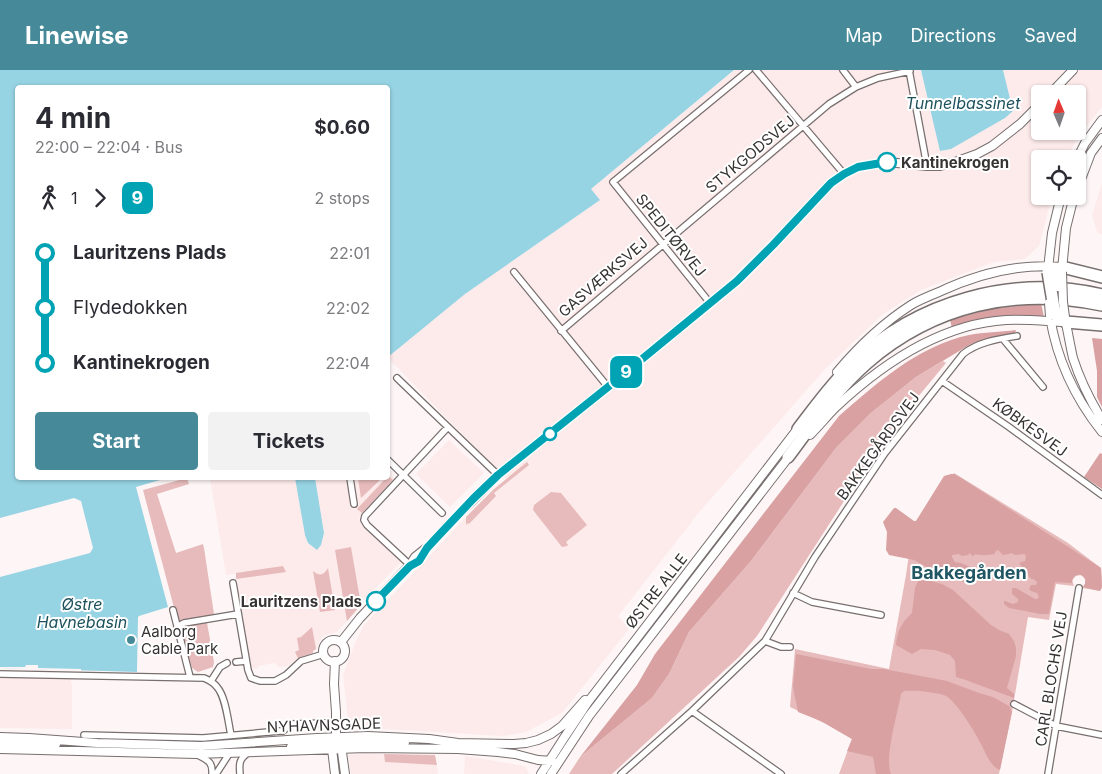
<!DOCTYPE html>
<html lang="en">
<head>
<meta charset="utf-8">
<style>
	:root { --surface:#fff; --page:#f2f2f3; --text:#2b2b33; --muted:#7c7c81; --accent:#468999 }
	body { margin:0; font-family:Inter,sans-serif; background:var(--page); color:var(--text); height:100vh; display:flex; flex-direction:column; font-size:19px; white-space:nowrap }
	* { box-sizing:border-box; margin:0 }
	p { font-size:16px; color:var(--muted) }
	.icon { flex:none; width:28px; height:28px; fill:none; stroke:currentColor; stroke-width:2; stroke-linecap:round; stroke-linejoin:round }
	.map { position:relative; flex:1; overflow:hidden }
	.details { position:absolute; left:15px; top:15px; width:375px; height:395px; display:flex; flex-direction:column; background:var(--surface); border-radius:5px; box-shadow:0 1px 4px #0004 }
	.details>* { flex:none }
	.badge { padding:0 10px; border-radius:8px; font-size:18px; line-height:32px }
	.needle { width:32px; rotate:358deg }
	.fabs { position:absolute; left:1031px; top:15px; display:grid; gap:10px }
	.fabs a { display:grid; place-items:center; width:55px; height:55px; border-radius:5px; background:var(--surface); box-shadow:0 1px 4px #0004; font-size:25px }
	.map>.badge { position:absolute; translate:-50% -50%; box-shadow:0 0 0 2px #fff }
	.legs { display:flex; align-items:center; gap:8px; height:55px; padding:0 20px; font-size:16px }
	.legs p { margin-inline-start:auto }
	.headline { display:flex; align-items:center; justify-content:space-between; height:85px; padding:0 20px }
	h1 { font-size:28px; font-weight:700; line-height:38px }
	.action { display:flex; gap:10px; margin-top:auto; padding:10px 20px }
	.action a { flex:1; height:58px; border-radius:5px; background:var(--accent); color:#fff; font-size:20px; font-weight:700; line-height:58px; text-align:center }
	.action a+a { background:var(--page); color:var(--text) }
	ul { padding:0 20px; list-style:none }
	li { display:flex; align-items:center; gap:18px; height:55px; font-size:19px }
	li i { display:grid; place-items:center; width:8px; height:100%; margin:0 6px; background:currentColor }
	li i::after { content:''; width:12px; height:12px; margin:-6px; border:4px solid; border-radius:50%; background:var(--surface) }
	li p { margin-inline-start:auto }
	li:first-child i { background:linear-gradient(#0000 50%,currentColor 0) }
	li:last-child i { background:linear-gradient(currentColor 50%,#0000 0) }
	header { display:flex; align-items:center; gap:30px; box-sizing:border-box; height:70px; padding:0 25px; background:var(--accent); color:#fff }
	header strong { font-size:24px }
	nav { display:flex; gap:28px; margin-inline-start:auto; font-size:18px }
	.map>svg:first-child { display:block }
</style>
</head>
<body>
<header>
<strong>Linewise</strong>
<nav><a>Map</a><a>Directions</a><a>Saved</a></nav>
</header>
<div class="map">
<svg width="1102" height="704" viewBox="0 0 1102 704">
	<rect width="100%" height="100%" fill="#fef6f6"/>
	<path fill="#fdeaea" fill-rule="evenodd" d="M 734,0 L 921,0 L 941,81 L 951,79 L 1005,48 L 1013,41 L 1003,0 L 1102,0 L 1102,37 L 1078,67 L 1066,89 L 1040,89 L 1040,126 L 1052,126 L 1039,176 L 1025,189 L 994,192 L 921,220 L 883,244 L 826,298 L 701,440 L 618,546 L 629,559 L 562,643 L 526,662 L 503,666 L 349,657 L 343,605 L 356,571 L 364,555 L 466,447 L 494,419 L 506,409 L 388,288 L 388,287 L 465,224 L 599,131 L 591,119 ZM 1040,24 L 1078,24 L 1078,61 L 1040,61 Z
		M 1102,113 L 1102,165 L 1097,162 L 1092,145 Z
		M 449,370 L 484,403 L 450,437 L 416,404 Z
		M 388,402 L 395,409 L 362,443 L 359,449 L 362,455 L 401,492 L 361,533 L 361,535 L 337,562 L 328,564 L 322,567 L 316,579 L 313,581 L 313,583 L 298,588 L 288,596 L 279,597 L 274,593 L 258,596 L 258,598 L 251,599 L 236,504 L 226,505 L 210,408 L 295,408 L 305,465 L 311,476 L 317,480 L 323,469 L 324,462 L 315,408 L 388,408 Z
		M 0,607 L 71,608 L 71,613 L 72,613 L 72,659 L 0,658 Z
		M 365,683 L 384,684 L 385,692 L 437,695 L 438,704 L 351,704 L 348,685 Z
		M 465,686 L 525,696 L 529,704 L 464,704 Z"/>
	<path fill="#e7bbbb" d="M 943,291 L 946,293 L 888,363 L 757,566 L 739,587 L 612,704 L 569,704 L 580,687 L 652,628 L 669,604 L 689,562 L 751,491 L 836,378 L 871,343 L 916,307 Z
		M 1014,344 L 1032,350 L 1039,355 L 1031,364 L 1010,349 Z
		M 527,392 L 529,395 L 494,423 L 496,426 L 469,454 L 468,453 L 466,455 L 466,447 L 494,419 Z
		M 954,403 L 1068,473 L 1101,498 L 1102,517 L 1100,521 L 1082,518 L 1085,514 L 1085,509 L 1081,505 L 1076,506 L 1072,510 L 1074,516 L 1056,514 L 1049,550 L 1028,547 L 1012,642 L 999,704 L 839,704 L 852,669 L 826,654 L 790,637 L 795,579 L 889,599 L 906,505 L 913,455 Z
		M 388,406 L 393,410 L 362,443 L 357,439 Z
		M 187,408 L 189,414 L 157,424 L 176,483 L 203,474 L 204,478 L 214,544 L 206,547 L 214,592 L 213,597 L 198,602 L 192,598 L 177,549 L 143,420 Z
		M 358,408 L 382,408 L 361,428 Z
		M 551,422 L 561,423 L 587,455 L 566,472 L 568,475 L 567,476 L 562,477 L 533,440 L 534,435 Z
		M 351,477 L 361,535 L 347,551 L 335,480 Z
		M 283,496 L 286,502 L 236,509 L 236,503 Z
		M 328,498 L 335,540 L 320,542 L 313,501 C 320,507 324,505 328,498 Z
		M 312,557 L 316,579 L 313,581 L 313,583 L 298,588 L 295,582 L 299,580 L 297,568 L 301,567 Z
		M 384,684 L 435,685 L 437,695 L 385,692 Z"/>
	<path fill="#d9a1a2" d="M 1041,233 L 1044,247 L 1007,246 L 952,258 L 950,250 L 989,239 Z
		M 1016,260 L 1015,263 L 971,274 L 916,307 L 871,343 L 836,378 L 751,491 L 689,562 L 669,604 L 652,628 L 580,687 L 637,615 L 655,584 L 839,346 C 877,313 918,276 969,265 C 984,262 1000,262 1016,260 Z
		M 1092,268 L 1102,269 L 1102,337 L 1097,327 L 1097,301 Z
		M 1100,383 L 1102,384 L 1102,419 L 1084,407 Z
		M 951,404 L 954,404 L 958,406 L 1101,498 L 1102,517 L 1100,521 L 1083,517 C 1092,506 1073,498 1072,513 L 1055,512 L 1049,544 L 1040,544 L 1009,538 L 1004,534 L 1004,531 L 1005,531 L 1013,534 L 1018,532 L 1018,529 L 1012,524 L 1012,518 L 1016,518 L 1035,529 L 1037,529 L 1039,527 L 1037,523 L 1031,521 L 1029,519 L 1031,515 L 1036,515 L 1037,512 L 1035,510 L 1030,508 L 1026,502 L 1019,493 L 1025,491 L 1026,486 L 1024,484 L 1015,485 L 1011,483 L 1009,484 L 1003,485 L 998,480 L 995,482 L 995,484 C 988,485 981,486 975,484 L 975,485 L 972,486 L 970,483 L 968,485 L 962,486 L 959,484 L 952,485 L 952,487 L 955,492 L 961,493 L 987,504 L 986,505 L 963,512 L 946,503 L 933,501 L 914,490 L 889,485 L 886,480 L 887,462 L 883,452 L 894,438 L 896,438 L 914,451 L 916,451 L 944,406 Z
		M 927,510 L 942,514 L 953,520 L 991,555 L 999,560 L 1009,564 L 1014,571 L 1016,578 L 1016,586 L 1007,618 L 1014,624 L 1014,628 L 963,609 L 956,607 L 955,591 L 950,585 L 935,580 L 921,579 L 912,584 L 896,575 C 897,561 902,552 912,543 L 915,518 L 918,511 Z
		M 796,584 L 871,599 L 884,599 L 947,611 L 979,623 L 993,627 L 1009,636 L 1012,642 L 1000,700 C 991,697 986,684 982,676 C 977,665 956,631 946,626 C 938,622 913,620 904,621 L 901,624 C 898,642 884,689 891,704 L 876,704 L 873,687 L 847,681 L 852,669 L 821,651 L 798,642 L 793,617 Z"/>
	<path fill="#96d3e3" d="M 0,0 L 734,0 L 591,119 L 600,130 L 465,224 L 388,287 L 388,18 L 18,18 L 18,408 L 167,408 L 136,417 L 168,537 L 139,546 L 138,547 L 137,602 L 0,598 L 0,507 L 90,483 L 93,478 L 81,431 L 74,428 L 0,448 Z
		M 921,0 L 1003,0 L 1013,41 L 1005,48 L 951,79 L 940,81 Z
		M 295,408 L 315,408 L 324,463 L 321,475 L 317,480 L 308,473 L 305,465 Z"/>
	<path fill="#fef6f6" d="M 26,595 L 38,595 L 38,598 L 81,599 L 81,601 L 0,598 L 0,597 L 25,597 Z"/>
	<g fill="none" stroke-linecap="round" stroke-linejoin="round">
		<defs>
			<path id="minor" d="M 756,0 L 844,104
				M 843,0 L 856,17
				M 909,0 L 927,96
				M 514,202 L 608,317
				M 710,233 L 613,112 L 749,0
				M 561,261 L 829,34 L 856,17 L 878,8 L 910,1
				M 1003,269 L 1043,317
				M 397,308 L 498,405
				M 942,311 L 1009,357 L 1102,425
				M 388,390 L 442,443
				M 350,408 L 354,434
				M 410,495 L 367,455 L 364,450 L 365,446 L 448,357
				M 233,513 L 248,600 L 251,608 L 260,611 L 275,611 L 286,605 L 301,591 L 324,584
				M 793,523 L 812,532 L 881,545
				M 173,540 L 190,607
				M 177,557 L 184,553 L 238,544
				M 765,571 L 781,577 L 790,577
				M 236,592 L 246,591
				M 0,604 L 204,608 C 209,610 214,613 217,617 C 226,627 228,652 231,665
				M 211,611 L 220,597 L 227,593
				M 1014,634 L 1056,656 L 1102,665
				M 692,641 L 781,704
				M 84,665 L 203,668 L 280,661 L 283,661 L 291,654 L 326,653
				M 196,684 C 207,690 213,691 212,704
				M 214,704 L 216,704 L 229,684
				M 240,704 C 239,694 239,689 248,683
				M 621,704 L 692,641 L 765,571 L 815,487 L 885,383 L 963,284 C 978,272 998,269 1017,266
				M 1048,704 L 1079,518"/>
			<path id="tertiary" d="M 1050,24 L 1073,0
				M 1077,89 L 1085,73 L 1102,50
				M 1078,117 L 1091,83 L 1102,68
				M 1048,199 L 1052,163 L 1061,126
				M 1062,200 L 1066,158 L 1074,126
				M 1050,247 C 1057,290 1075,328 1102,362
				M 1065,249 C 1068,262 1070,275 1073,288 C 1080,310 1090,330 1102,350
				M 837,302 C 858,277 883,253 911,235 C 919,230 929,226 939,222 C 977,204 1019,193 1062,197
				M 810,365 C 819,356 827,346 836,337 C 883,293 940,254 1006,250 C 1025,249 1045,251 1064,252
				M 410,495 L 419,491 L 427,478 L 452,451 L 498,405 L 608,317 L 737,211 L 773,175 L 831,113 L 844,104 L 858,97 L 887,92 L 927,96 L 940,96 L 955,92 L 977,84 L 992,76 L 1020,54 L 1040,34
				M323 581a11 11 0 1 1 22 0a11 11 0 1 1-22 0Z
				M 341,572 L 360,548 L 410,495 L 415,487 L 425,479
				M 0,667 L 29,668 L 97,673 L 201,676 L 317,668 L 368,666 L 429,669 L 458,673 L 514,674 L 526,673 L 538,670 L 551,664 L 562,656 L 585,630
				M 0,674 L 56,674
				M 341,675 L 345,704
				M 291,677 L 328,674 L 332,672 L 335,669
				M 0,679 L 196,684 L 366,678 L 458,679 L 498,682 L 515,684 L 538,690 L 552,691
				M 332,679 L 337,675 L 349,672 L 405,672
				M 335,704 L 332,679 L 336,667 L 336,642 L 334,614 L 335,591
				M 541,704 L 564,668 L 588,632 L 799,357
				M 551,704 L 589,646 L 791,384"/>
			<path id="motorway" d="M 1062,197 L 1102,207
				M 1058,247 L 1066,252 L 1102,255
				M 798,359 C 815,337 831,314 852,294 C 917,231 1013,204 1102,225
				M 788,387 C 812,355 836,320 867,293 C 934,235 1016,217 1102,235"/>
		</defs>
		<use href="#minor" stroke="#786f6f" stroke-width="8"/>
		<use href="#tertiary" stroke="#786f6f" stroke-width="10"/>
		<use href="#motorway" stroke="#786f6f" stroke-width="14"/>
		<use href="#minor" stroke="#fff" stroke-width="5.5"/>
		<use href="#tertiary" stroke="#fff" stroke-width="8"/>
		<use href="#motorway" stroke="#fff" stroke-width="11"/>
		<defs>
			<path id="tertiary-bridge" d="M 1055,201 L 1058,217
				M 1062,202 L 1063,232 L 1065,247
				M 1049,233 L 1050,246"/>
			<path id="motorway-bridge" d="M 1048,202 L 1054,238 L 1058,247"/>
		</defs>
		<use href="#tertiary-bridge" stroke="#786f6f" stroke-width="10" stroke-linecap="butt"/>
		<use href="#motorway-bridge" stroke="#786f6f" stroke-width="14" stroke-linecap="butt"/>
		<use href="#tertiary-bridge" stroke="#fff" stroke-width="8"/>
		<use href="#motorway-bridge" stroke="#fff" stroke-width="11"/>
	</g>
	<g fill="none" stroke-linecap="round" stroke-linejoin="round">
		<defs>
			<path id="line-1" d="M 376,531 L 410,496 L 419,491 L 427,478 L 440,464 L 473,429 L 498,405 L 608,317 L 737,211 L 773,175 L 831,113 L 844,104 L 858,97 L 887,92"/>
		</defs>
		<use href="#line-1" stroke="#fff" stroke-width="11"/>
		<use href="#line-1" stroke="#00a3b4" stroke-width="8"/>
	</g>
	<g fill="#fff" stroke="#00a3b4" stroke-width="2.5">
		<circle cx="887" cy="92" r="9"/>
		<circle cx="550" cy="364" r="6"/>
		<circle cx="376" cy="531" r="9"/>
	</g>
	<circle fill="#468999" stroke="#fff" stroke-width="2" cx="131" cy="570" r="5"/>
	<g text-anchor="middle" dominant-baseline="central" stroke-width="4" stroke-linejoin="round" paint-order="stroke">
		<g font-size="15" fill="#373333" stroke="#fff">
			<text transform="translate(750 84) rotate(-40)">STYKGODSVEJ</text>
			<text transform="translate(671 165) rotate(51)">SPEDITØRVEJ</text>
			<text transform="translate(603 207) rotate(-41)">GASVÆRKSVEJ</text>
			<text transform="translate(1030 357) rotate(36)">KØBKESVEJ</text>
			<text transform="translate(878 376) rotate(-54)">BAKKEGÅRDSVEJ</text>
			<text transform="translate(656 521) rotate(-52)">ØSTRE ALLE</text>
			<text transform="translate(1051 609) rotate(-81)">CARL BLOCHS VEJ</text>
			<text transform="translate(324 655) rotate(-2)">NYHAVNSGADE</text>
		</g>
		<g font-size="15" font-weight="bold" fill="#373333" stroke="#fff" text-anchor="start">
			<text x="901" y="92">Kantinekrogen</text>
			<text x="362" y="531" text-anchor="end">Lauritzens Plads</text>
		</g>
		<g font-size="15" fill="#373333" stroke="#fff" text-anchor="start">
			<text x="141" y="561">Aalborg<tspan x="141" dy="17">Cable Park</tspan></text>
		</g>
		<g font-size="16" font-style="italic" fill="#1d515d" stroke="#fff">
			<text x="963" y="33">Tunnelbassinet</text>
			<text x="82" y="534">Østre<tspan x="82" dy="18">Havnebasin</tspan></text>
		</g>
		<g font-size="18" font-weight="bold" fill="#205663" stroke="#fff">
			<text x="969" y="502">Bakkegården</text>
		</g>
	</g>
</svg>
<div class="fabs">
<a><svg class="needle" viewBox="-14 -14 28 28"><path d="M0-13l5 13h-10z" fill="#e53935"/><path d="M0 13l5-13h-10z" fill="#7c7c81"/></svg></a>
<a><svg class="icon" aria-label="locate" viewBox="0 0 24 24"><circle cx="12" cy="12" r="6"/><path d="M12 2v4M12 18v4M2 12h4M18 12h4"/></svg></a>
</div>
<b class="badge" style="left:626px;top:302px;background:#00a3b4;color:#fff">9</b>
<section class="details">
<div class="headline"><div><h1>4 min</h1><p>22:00 – 22:04 · Bus</p></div><b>$0.60</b></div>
<div class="legs"><svg class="icon" aria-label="walk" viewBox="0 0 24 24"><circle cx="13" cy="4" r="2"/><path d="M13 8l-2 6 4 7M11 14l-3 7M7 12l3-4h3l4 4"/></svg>1<svg class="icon" aria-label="forward" viewBox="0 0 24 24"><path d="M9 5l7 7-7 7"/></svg><b class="badge" style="background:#00a3b4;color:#fff">9</b><p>2 stops</p></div>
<ul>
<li><i style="color:#00a3b4"></i><b>Lauritzens Plads</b><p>22:01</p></li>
<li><i style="color:#00a3b4"></i><span>Flydedokken</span><p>22:02</p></li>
<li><i style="color:#00a3b4"></i><b>Kantinekrogen</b><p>22:04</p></li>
</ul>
<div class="action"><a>Start</a><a>Tickets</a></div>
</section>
</div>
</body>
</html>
